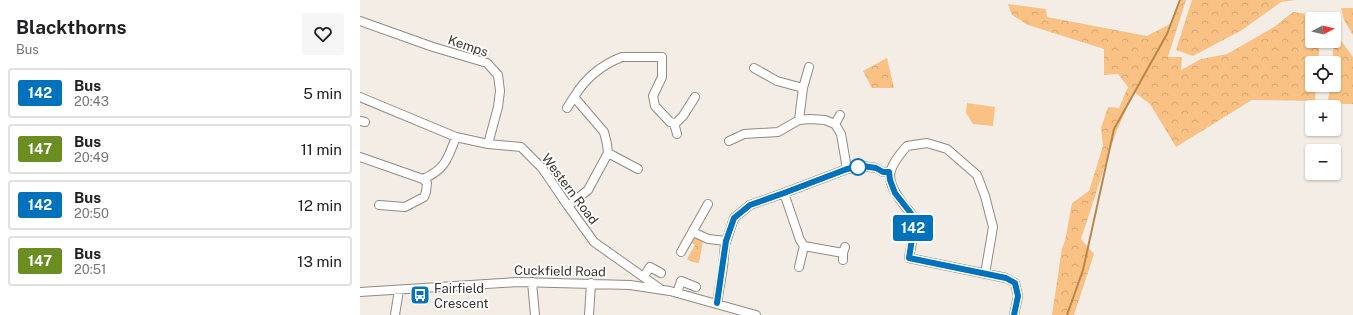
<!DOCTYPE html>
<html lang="en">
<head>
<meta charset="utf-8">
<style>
	:root { --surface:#fff; --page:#f6f6f6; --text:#202124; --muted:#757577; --line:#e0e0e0 }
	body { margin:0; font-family:"Public Sans",sans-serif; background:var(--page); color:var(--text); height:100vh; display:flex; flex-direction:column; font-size:15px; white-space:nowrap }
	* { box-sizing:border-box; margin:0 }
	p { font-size:13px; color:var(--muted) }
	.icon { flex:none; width:22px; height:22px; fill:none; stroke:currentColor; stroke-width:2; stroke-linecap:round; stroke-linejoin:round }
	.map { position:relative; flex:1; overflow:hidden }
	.sheet { display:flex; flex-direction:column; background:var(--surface); width:360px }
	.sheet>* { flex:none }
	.badge { padding:0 8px; border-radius:3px; font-size:14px; line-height:26px }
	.needle { width:26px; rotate:83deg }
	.tools { position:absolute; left:945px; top:12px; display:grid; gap:8px }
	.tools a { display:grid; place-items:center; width:36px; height:36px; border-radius:4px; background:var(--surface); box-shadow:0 1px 3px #0004; font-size:20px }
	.map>.badge { position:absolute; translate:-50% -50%; box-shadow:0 0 0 2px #fff }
	.round { display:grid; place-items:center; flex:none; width:42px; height:42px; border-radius:4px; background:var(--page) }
	.summary { display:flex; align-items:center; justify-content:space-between; height:68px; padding:0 16px }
	h1 { font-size:19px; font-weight:700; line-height:30px }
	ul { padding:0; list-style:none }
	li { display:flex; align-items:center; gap:12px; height:50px; margin:0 8px 6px; padding:0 8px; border:2px solid var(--line); border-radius:4px }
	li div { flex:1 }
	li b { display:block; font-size:15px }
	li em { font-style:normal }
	li .badge { min-width:44px; font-weight:700; text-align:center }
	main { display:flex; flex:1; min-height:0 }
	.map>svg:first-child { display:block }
</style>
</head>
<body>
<main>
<section class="sheet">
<div class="summary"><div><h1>Blackthorns</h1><p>Bus</p></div><a class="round"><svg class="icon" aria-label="heart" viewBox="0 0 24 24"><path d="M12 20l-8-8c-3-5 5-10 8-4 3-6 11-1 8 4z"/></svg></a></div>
<ul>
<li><span class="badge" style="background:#0072bc;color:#fff">142</span><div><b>Bus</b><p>20:43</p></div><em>5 min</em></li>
<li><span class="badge" style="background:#6b8e23;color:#fff">147</span><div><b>Bus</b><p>20:49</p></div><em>11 min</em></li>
<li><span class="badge" style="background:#0072bc;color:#fff">142</span><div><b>Bus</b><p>20:50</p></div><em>12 min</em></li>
<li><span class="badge" style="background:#6b8e23;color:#fff">147</span><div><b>Bus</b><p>20:51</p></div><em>13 min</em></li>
</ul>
</section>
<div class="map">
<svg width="993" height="315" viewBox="0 0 993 315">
	<defs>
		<pattern id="forest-crowns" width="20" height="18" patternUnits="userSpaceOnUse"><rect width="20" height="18" fill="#f9c284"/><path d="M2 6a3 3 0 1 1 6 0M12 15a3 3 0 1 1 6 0" fill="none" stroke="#d6a772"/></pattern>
	</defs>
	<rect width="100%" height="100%" fill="#f3ede6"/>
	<path fill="url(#forest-crowns)" d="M 821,0 L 826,0 L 808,57 L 822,57 L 821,70 L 841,59 L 867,54 L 914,27 L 933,12 L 962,16 L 962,19 L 952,19 L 952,41 L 960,41 L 958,63 L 952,63 L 952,85 L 956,85 L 955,101 L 892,100 L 816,147 L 790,104 L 774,92 L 756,132 L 721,239 L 734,254 L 714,315 L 692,315 L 702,248 L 705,241 L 712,203 L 729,191 L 743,146 L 741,128 L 748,107 L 759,108 L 768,87 L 758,74 L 744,75 L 744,49 L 668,25 L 652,15 L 648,4 L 686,9 L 687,17 L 787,36 L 810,24 Z
		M 832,0 L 936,0 L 921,2 L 882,30 L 833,56 L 816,50 Z
		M 981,8 L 993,8 L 993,35 L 984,20 Z
		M 977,35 L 993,57 L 993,104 L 967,104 L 971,85 L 974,85 L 973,51 Z
		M 527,58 L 534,88 L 512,88 L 503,71 Z
		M 335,238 L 343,241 L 339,263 L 332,262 L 327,259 L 335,245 L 330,242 Z"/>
	<path fill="#f9c284" d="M 607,103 L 635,107 L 633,126 L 613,124 L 606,113 Z"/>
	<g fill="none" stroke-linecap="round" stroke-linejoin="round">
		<path stroke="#b9874c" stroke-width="2" d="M 707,315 L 723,270 L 754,129 L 807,34 L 820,0"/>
		<defs>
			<path id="minor" d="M 0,21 L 73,47 L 127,63 L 138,75 L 140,91 L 138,107 L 128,144
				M 394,68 L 417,81 L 443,88
				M 0,97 L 96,137 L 128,144 L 161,147 L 182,168 L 208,206 L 234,242 L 299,288
				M 207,108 L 214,97
				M 439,120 L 443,88 L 449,67
				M 0,121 L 5,122
				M 314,123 L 317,134
				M 475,124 L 480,115
				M 369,141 L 384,134 L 418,132 L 439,120 L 450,119 L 465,120 L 475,124 L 481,134 L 487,169
				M 248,153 L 278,169
				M 0,157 L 63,179 C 85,170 88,158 96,137
				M 424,193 L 440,240 L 444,246 L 483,253
				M 19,205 L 45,207 L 64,197 L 66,192 L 67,183 L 63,179
				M 208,206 L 228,190 L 248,153 L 247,144 L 244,132 L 214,97 C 225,79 241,65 262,57 L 302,57 L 302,77 L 293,96 L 295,106 L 310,122 L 314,123 L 316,123 L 323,116 L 335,97
				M 333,232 L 348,239 L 366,241
				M 321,252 L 348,204
				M 483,260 L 483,253 L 485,247
				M 439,267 L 444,246
				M 625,274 L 633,227 L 625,196 L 617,175 L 587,149 L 567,143 L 547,146 C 526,170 524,179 544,205 C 547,209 552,213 553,217 C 556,230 551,245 549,258 L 646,278 L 655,283 L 658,296 L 654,315
				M 284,276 L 290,267 L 301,273
				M 172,282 L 175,315
				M 0,292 L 158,282 L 270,285 L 310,291 L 396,315
				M 317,293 L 321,281 L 336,287
				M 357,303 L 363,267 L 365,245 L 374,218 L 390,205 L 424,193 L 487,169 L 503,166 L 516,168 L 523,172 L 529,172
				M 35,315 L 39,290
				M 229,315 L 231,283"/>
		</defs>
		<use href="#minor" stroke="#908a84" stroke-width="10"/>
		<use href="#minor" stroke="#fff" stroke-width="8"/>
	</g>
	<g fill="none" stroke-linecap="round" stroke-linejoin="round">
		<defs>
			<path id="line" d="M 357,303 L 366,241 L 374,218 L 390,205 L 424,193 L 487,169 L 503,166 L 516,168 L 523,172 L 529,172 L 530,180 L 535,193 L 553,216 L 554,226 L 549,258 L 646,278 L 655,283 L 658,296 L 654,315"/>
		</defs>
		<use href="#line" stroke="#fff" stroke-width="9"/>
		<use href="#line" stroke="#0072bc" stroke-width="6"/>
	</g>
	<defs>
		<symbol id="bus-square" viewBox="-11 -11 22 22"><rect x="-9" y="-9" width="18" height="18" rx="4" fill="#0872bd" stroke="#fff"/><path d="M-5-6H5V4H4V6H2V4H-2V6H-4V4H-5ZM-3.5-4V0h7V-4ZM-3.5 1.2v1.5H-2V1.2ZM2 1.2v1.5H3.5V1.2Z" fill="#fff"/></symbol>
	</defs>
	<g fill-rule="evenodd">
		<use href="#bus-square" x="49" y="284" width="22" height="22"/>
	</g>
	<circle fill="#fff" stroke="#0072bc" stroke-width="2" cx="498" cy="167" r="8"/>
	<g text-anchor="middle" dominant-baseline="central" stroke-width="3.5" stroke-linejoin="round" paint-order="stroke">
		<g font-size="13" fill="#383633" stroke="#fff">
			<text transform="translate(108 46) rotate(19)">Kemps</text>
			<text transform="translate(210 189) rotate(53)">Western Road</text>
			<text transform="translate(200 271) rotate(1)">Cuckfield Road</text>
		</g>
		<g font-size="13" fill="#383633" stroke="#fff" text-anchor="start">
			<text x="74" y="288">Fairfield<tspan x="74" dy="15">Crescent</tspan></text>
		</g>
	</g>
</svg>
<div class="tools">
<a><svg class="needle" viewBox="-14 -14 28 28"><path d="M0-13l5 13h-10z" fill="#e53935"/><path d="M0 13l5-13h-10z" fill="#757577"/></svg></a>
<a><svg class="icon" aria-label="locate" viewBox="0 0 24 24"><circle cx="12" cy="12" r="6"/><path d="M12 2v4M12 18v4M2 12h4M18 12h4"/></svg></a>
<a>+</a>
<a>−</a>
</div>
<b class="badge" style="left:553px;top:228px;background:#0072bc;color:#fff">142</b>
</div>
</main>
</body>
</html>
